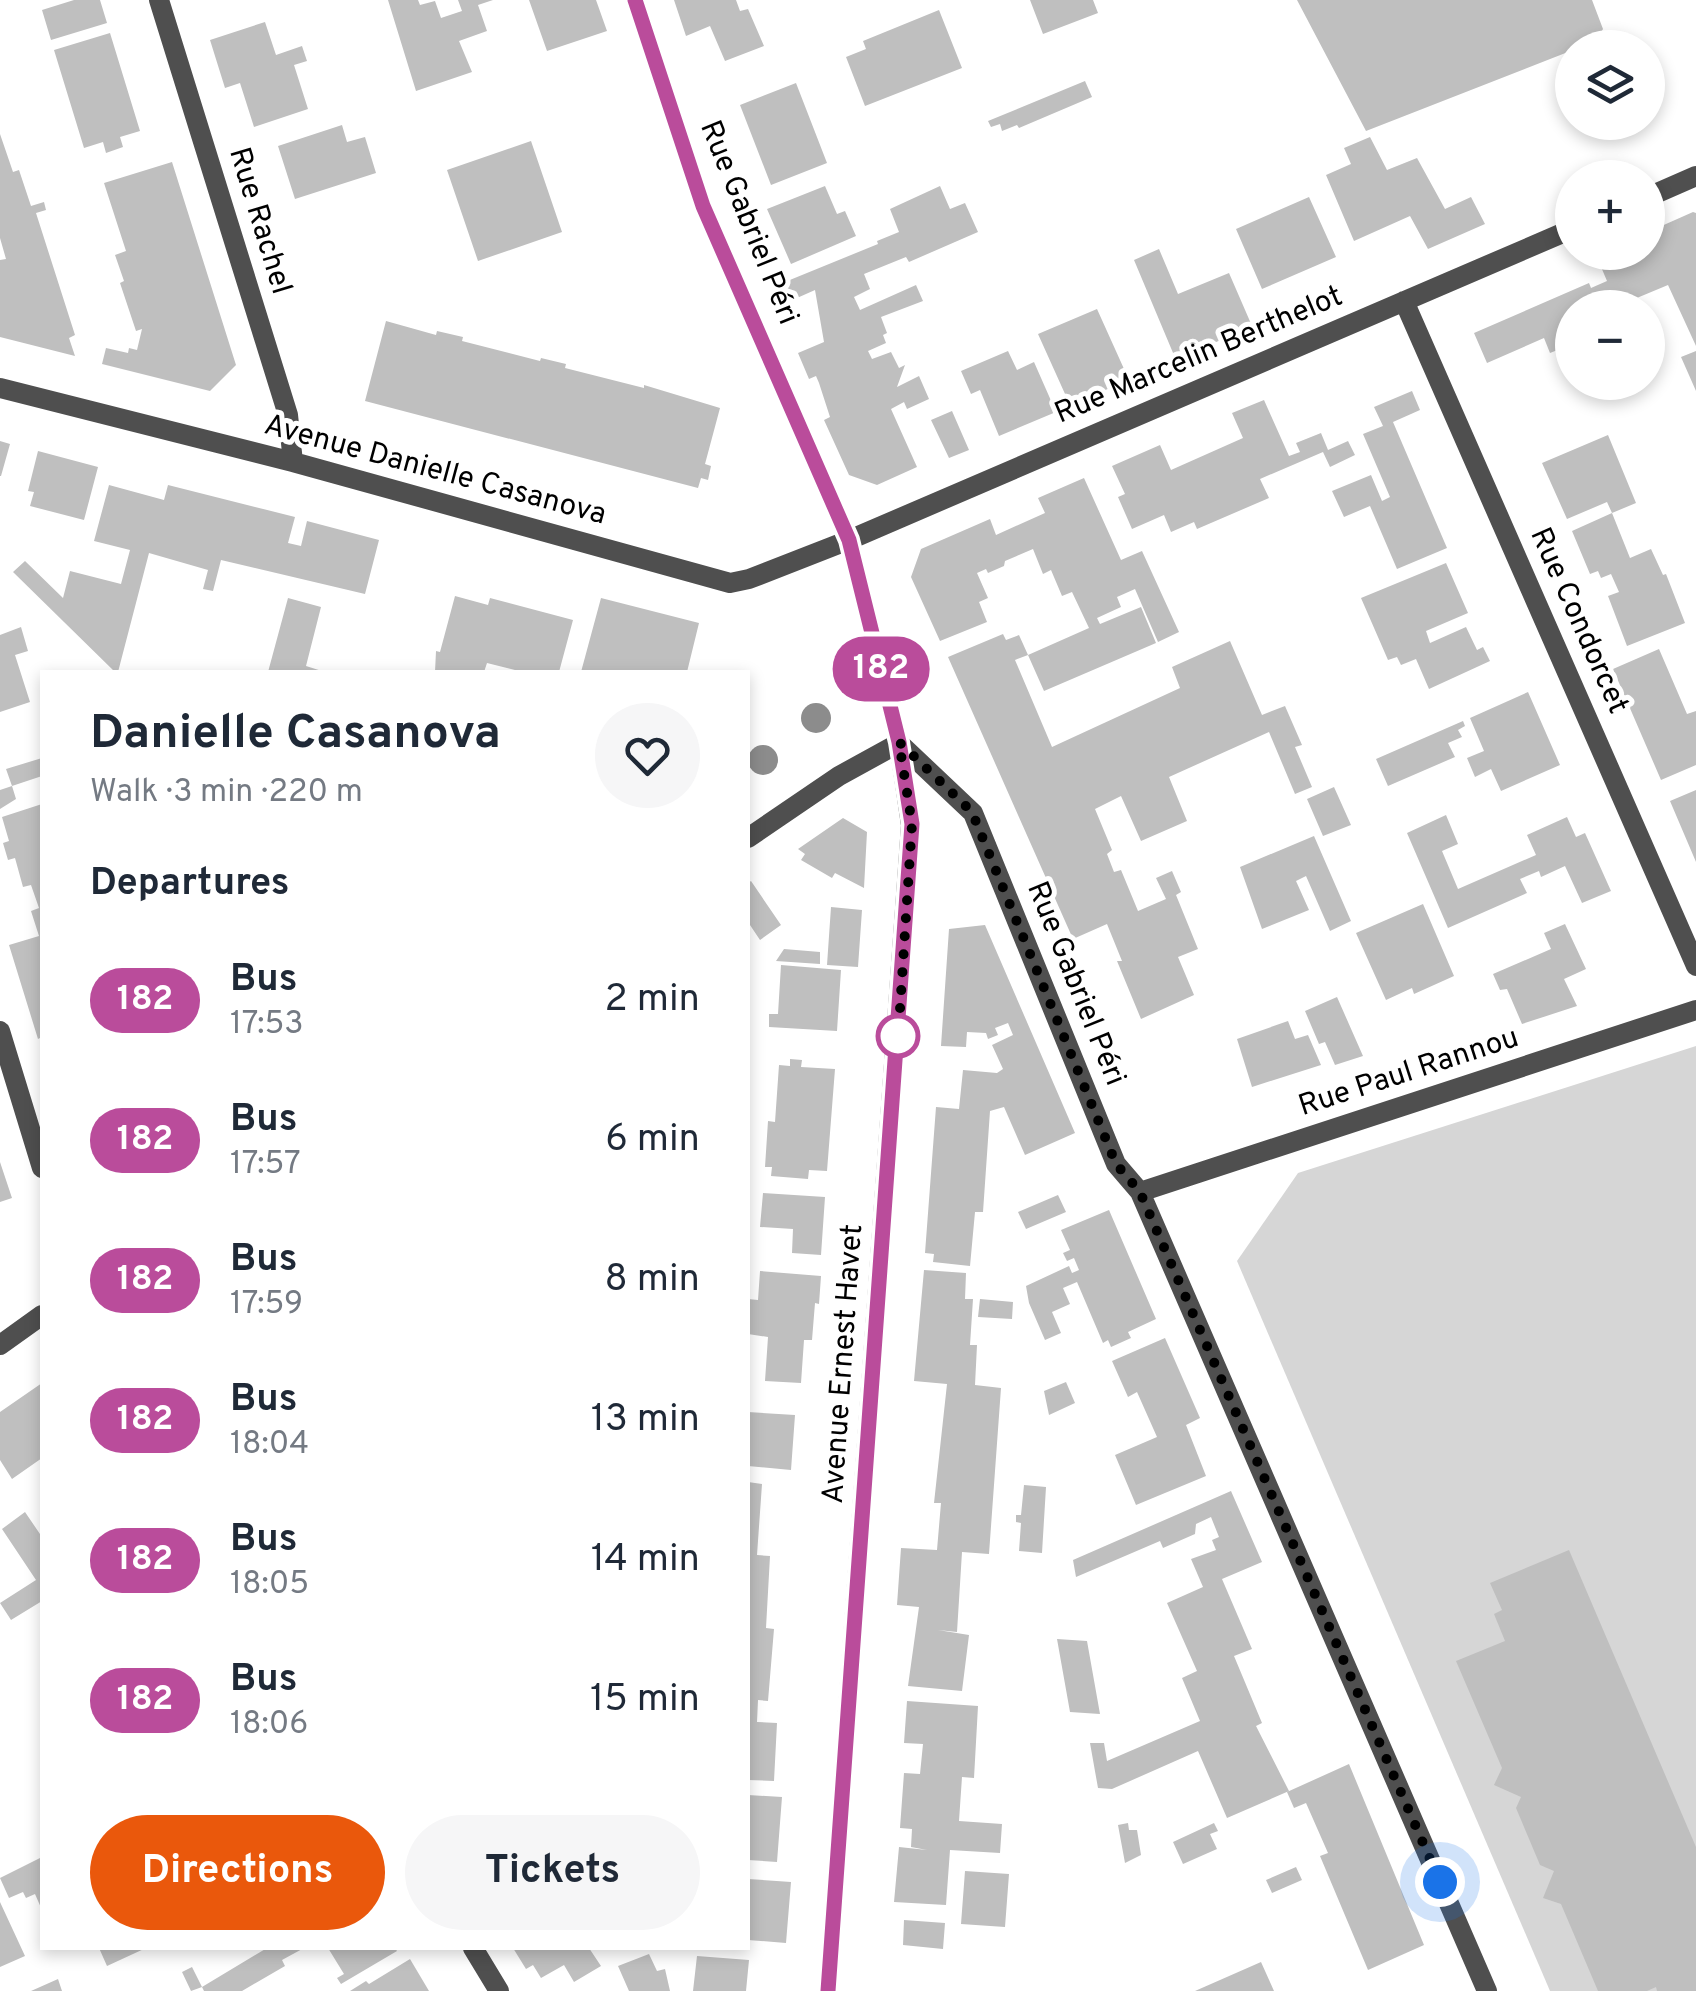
<!DOCTYPE html>
<html lang="en">
<head>
<meta charset="utf-8">
<style>
	:root { --surface:#fff; --page:#f6f6f7; --text:#1f2937; --muted:#747a83; --accent:#ea580c }
	body { margin:0; font-family:Overpass,sans-serif; background:var(--page); color:var(--text); height:100vh; display:flex; flex-direction:column; font-size:38px; white-space:nowrap }
	* { box-sizing:border-box; margin:0 }
	p { font-size:32px; color:var(--muted) }
	.icon { flex:none; width:55px; height:55px; fill:none; stroke:currentColor; stroke-width:2; stroke-linecap:round; stroke-linejoin:round }
	.map { position:relative; flex:1; overflow:hidden }
	.drawer { position:absolute; left:40px; top:670px; width:710px; height:1280px; display:flex; flex-direction:column; background:var(--surface); border-radius:0px; box-shadow:0 5px 15px #0003 }
	.drawer>* { flex:none }
	.badge { padding:0 20px; border-radius:32px; font-size:35px; line-height:65px }
	.tools { position:absolute; left:1555px; top:30px; display:grid; gap:20px }
	.tools a { display:grid; place-items:center; width:110px; height:110px; border-radius:50%; background:var(--surface); box-shadow:0 5px 15px #0003; font-size:50px }
	.you { position:absolute; width:50px; height:50px; margin:-25px; border:8px solid #fff; border-radius:50%; background:#1a73e8; box-shadow:0 0 0 15px #1a73e833 }
	.map>.badge { position:absolute; translate:-50% -50%; box-shadow:0 0 0 5px #fff }
	h2 { padding:0 50px; font-size:38px; line-height:90px }
	.round { display:grid; place-items:center; flex:none; width:105px; height:105px; border-radius:52px; background:var(--page) }
	.headline { display:flex; align-items:center; justify-content:space-between; height:170px; padding:0 50px }
	h1 { font-size:48px; font-weight:700; line-height:75px }
	.action { display:flex; gap:20px; margin-top:auto; padding:20px 50px }
	.action a { flex:1; height:115px; border-radius:60px; background:var(--accent); color:#fff; font-size:40px; font-weight:700; line-height:115px; text-align:center }
	.action a+a { background:var(--page); color:var(--text) }
	ul { padding:0; list-style:none }
	li { display:flex; align-items:center; gap:30px; height:140px; padding:0 50px }
	li div { flex:1 }
	li b { display:block; font-size:38px }
	li em { font-style:normal }
	li .badge { min-width:110px; font-weight:700; text-align:center }
	.map>svg:first-child { display:block }
</style>
</head>
<body>
<div class="map">
<svg width="1696" height="1991" viewBox="0 0 1696 1991">
	<rect width="100%" height="100%" fill="#fff"/>
	<path fill="#d6d6d6" d="M 1696,1046 L 1696,1991 L 1550,1991 L 1237,1261 L 1298,1173 Z"/>
	<path fill="#bfbfbf" d="M 74,0 L 100,0 L 107,23 L 51,40 L 42,10 Z
		M 388,0 L 418,0 L 420,5 L 435,1 L 441,18 L 462,11 L 458,0 L 493,0 L 478,5 L 487,31 L 459,41 L 472,72 L 416,91 Z
		M 529,0 L 596,0 L 607,31 L 547,51 Z
		M 674,0 L 736,0 L 740,11 L 748,9 L 764,46 L 725,61 L 710,26 L 686,36 Z
		M 1030,0 L 1093,0 L 1098,13 L 1043,34 Z
		M 1297,0 L 1592,0 L 1603,29 L 1596,41 L 1366,131 Z
		M 939,10 L 962,68 L 865,106 L 846,57 L 866,49 L 863,41 Z
		M 265,22 L 276,55 L 302,46 L 307,61 L 294,65 L 308,109 L 254,127 L 240,83 L 225,88 L 210,40 Z
		M 110,33 L 140,131 L 120,137 L 123,147 L 106,153 L 103,142 L 84,148 L 54,50 Z
		M 1085,81 L 1092,97 L 1019,128 L 1017,125 L 1002,131 L 1000,124 L 991,127 L 988,121 Z
		M 796,83 L 827,163 L 771,185 L 740,105 Z
		M 342,125 L 347,142 L 365,137 L 376,173 L 295,199 L 278,146 Z
		M 0,134 L 13,172 L 19,170 L 31,206 L 44,202 L 46,210 L 36,213 L 75,335 L 69,338 L 75,356 L 0,337 L 0,260 L 6,259 L 0,238 Z
		M 1370,137 L 1387,170 L 1417,158 L 1445,209 L 1471,197 L 1485,224 L 1428,249 L 1410,216 L 1354,241 L 1326,175 L 1351,164 L 1344,148 Z
		M 531,141 L 562,232 L 478,261 L 447,170 Z
		M 172,162 L 236,365 L 210,391 L 102,364 L 106,348 L 128,353 L 129,348 L 137,350 L 142,329 L 136,331 L 120,283 L 124,281 L 115,255 L 126,251 L 104,183 Z
		M 825,186 L 837,214 L 845,211 L 856,236 L 791,264 L 767,209 Z
		M 940,186 L 950,209 L 965,203 L 978,232 L 909,262 L 906,257 L 864,274 L 870,289 L 854,297 L 860,310 L 916,285 L 923,301 L 881,317 L 887,333 L 883,335 L 886,343 L 868,351 L 872,359 L 891,352 L 899,368 L 905,365 L 897,387 L 919,376 L 929,399 L 907,409 L 904,402 L 891,409 L 917,467 L 877,485 L 849,475 L 824,420 L 830,417 L 819,383 L 816,376 L 809,379 L 798,353 L 824,342 L 815,290 L 788,302 L 780,284 L 878,244 L 877,241 L 899,232 L 890,209 Z
		M 1309,197 L 1336,257 L 1262,289 L 1236,229 Z
		M 1693,212 L 1696,213 L 1696,346 L 1668,285 L 1632,300 L 1629,294 L 1600,308 L 1572,308 L 1572,325 L 1558,331 L 1565,347 L 1550,353 L 1544,338 L 1487,363 L 1474,333 L 1589,283 L 1591,288 L 1607,281 L 1596,255 L 1648,252 L 1648,232 Z
		M 1159,249 L 1178,294 L 1229,273 L 1252,326 L 1176,360 L 1134,260 Z
		M 1097,309 L 1129,380 L 1070,405 L 1038,334 Z
		M 386,321 L 436,335 L 437,331 L 463,337 L 462,341 L 540,361 L 541,358 L 566,364 L 565,368 L 644,388 L 644,385 L 720,408 L 705,464 L 711,466 L 708,480 L 701,478 L 698,488 L 365,401 Z
		M 1008,351 L 1017,370 L 1034,362 L 1056,412 L 999,436 L 980,390 L 971,394 L 961,371 Z
		M 1696,351 L 1696,391 L 1681,357 Z
		M 1412,391 L 1420,410 L 1393,422 L 1447,548 L 1397,569 L 1370,506 L 1344,517 L 1332,491 L 1371,475 L 1382,501 L 1390,497 L 1363,434 L 1383,426 L 1374,407 Z
		M 1264,400 L 1289,456 L 1300,452 L 1296,443 L 1321,433 L 1328,450 L 1348,441 L 1355,455 L 1330,467 L 1323,452 L 1260,479 L 1269,498 L 1197,529 L 1194,522 L 1171,532 L 1164,515 L 1132,529 L 1118,497 L 1125,494 L 1112,466 L 1160,445 L 1171,470 L 1243,438 L 1232,413 Z
		M 952,411 L 969,450 L 949,458 L 931,420 Z
		M 1608,435 L 1636,503 L 1612,513 L 1607,502 L 1567,519 L 1542,463 Z
		M 0,441 L 10,444 L 1,476 L 0,476 Z
		M 38,451 L 98,467 L 84,520 L 30,506 L 34,492 L 28,491 Z
		M 1084,478 L 1121,560 L 1142,551 L 1179,632 L 1158,642 L 1135,589 L 1117,597 L 1121,607 L 1097,618 L 1100,624 L 1141,607 L 1156,643 L 1044,691 L 1028,655 L 1089,628 L 1072,592 L 1062,596 L 1051,570 L 1043,574 L 1033,549 L 1005,561 L 1004,566 L 988,573 L 986,569 L 977,573 L 988,598 L 979,602 L 987,622 L 940,641 L 911,577 L 921,549 L 990,519 L 996,535 L 1045,513 L 1038,498 Z
		M 109,485 L 164,500 L 168,485 L 295,517 L 288,543 L 301,546 L 307,521 L 379,540 L 365,594 L 221,560 L 213,591 L 203,589 L 208,570 L 149,553 L 118,672 L 115,672 L 13,572 L 25,561 L 63,598 L 70,571 L 121,584 L 130,550 L 94,541 Z
		M 1612,513 L 1630,558 L 1651,549 L 1663,575 L 1666,574 L 1685,623 L 1627,646 L 1608,596 L 1619,592 L 1611,574 L 1601,578 L 1598,571 L 1590,574 L 1572,531 Z
		M 1446,563 L 1468,613 L 1426,631 L 1430,643 L 1466,627 L 1477,650 L 1483,647 L 1490,661 L 1429,689 L 1416,659 L 1401,665 L 1397,657 L 1388,660 L 1361,598 Z
		M 455,596 L 488,605 L 490,598 L 573,620 L 559,672 L 523,672 L 487,663 L 484,672 L 435,672 L 436,651 L 440,652 Z
		M 288,598 L 321,607 L 306,666 L 325,672 L 268,672 Z
		M 601,598 L 699,623 L 687,672 L 581,672 Z
		M 21,627 L 28,651 L 15,655 L 30,702 L 0,712 L 0,635 Z
		M 1003,634 L 1006,640 L 1019,635 L 1028,655 L 1015,660 L 1052,747 L 1180,688 L 1172,667 L 1230,641 L 1262,715 L 1285,706 L 1302,745 L 1295,747 L 1312,787 L 1295,794 L 1269,732 L 1169,777 L 1187,821 L 1141,841 L 1121,796 L 1095,809 L 1112,850 L 1107,854 L 1114,872 L 1121,870 L 1138,911 L 1166,899 L 1156,878 L 1172,871 L 1181,892 L 1176,895 L 1198,949 L 1178,957 L 1194,995 L 1141,1019 L 1117,961 L 1122,961 L 1107,924 L 1073,939 L 948,657 Z
		M 1659,649 L 1687,714 L 1696,711 L 1696,765 L 1661,780 L 1613,669 Z
		M 1528,692 L 1560,765 L 1501,791 L 1491,769 L 1475,777 L 1467,758 L 1484,751 L 1470,718 Z
		M 1463,721 L 1465,726 L 1458,730 L 1462,737 L 1448,743 L 1455,757 L 1388,786 L 1376,759 Z
		M 42,758 L 42,776 L 12,786 L 16,799 L 0,809 L 0,790 L 12,786 L 6,769 Z
		M 1334,787 L 1351,825 L 1323,836 L 1307,799 Z
		M 1696,790 L 1696,862 L 1670,801 Z
		M 42,804 L 42,1037 L 38,1039 L 9,945 L 39,936 L 31,911 L 39,908 L 31,885 L 23,887 L 15,858 L 8,860 L 3,843 L 9,841 L 2,817 Z
		M 1446,815 L 1458,844 L 1442,851 L 1458,889 L 1536,855 L 1527,835 L 1567,817 L 1576,837 L 1585,833 L 1611,891 L 1582,903 L 1565,866 L 1541,877 L 1539,871 L 1520,879 L 1527,893 L 1448,928 L 1407,833 Z
		M 843,818 L 867,832 L 864,888 L 835,873 L 832,878 L 801,860 L 805,854 L 798,849 Z
		M 1314,836 L 1351,921 L 1330,931 L 1306,876 L 1296,881 L 1309,910 L 1262,929 L 1240,867 Z
		M 751,881 L 781,925 L 760,940 L 748,922 L 748,883 Z
		M 1423,904 L 1454,976 L 1414,994 L 1412,988 L 1386,1000 L 1356,933 Z
		M 831,907 L 862,910 L 858,967 L 827,965 Z
		M 1565,924 L 1586,969 L 1564,979 L 1577,1006 L 1522,1024 L 1507,989 L 1500,990 L 1493,974 L 1551,949 L 1544,933 Z
		M 985,925 L 1075,1133 L 1025,1155 L 1004,1107 L 990,1111 L 983,1212 L 975,1212 L 970,1266 L 933,1262 L 934,1254 L 925,1253 L 936,1107 L 959,1109 L 963,1070 L 997,1073 L 1003,1069 L 992,1045 L 1013,1035 L 1008,1023 L 995,1028 L 998,1035 L 988,1039 L 986,1033 L 967,1032 L 966,1047 L 941,1046 L 949,929 Z
		M 784,949 L 820,952 L 820,964 L 776,961 Z
		M 781,965 L 841,970 L 837,1031 L 769,1027 L 769,1014 L 778,1014 Z
		M 1337,997 L 1363,1056 L 1335,1065 L 1325,1042 L 1319,1044 L 1305,1011 Z
		M 1288,1021 L 1295,1039 L 1308,1035 L 1321,1065 L 1252,1087 L 1237,1039 Z
		M 790,1059 L 802,1060 L 801,1067 L 835,1069 L 827,1171 L 809,1170 L 808,1179 L 771,1176 L 772,1167 L 765,1167 L 768,1121 L 775,1122 L 779,1065 L 790,1066 Z
		M 0,1162 L 12,1198 L 0,1202 Z
		M 763,1193 L 825,1197 L 821,1255 L 792,1253 L 793,1229 L 760,1227 Z
		M 1058,1195 L 1066,1212 L 1026,1229 L 1018,1212 Z
		M 1109,1210 L 1156,1319 L 1128,1332 L 1131,1338 L 1111,1347 L 1108,1340 L 1103,1343 L 1077,1282 L 1063,1288 L 1070,1304 L 1052,1312 L 1061,1333 L 1045,1340 L 1029,1303 L 1026,1286 L 1069,1266 L 1072,1273 L 1079,1270 L 1074,1258 L 1067,1261 L 1063,1253 L 1070,1250 L 1061,1230 Z
		M 924,1270 L 966,1273 L 965,1299 L 973,1299 L 970,1345 L 977,1345 L 975,1385 L 1001,1388 L 989,1554 L 962,1552 L 957,1632 L 938,1630 L 969,1635 L 962,1691 L 908,1686 L 919,1607 L 897,1605 L 901,1548 L 937,1550 L 941,1503 L 934,1503 L 947,1384 L 914,1381 Z
		M 760,1271 L 821,1276 L 819,1304 L 815,1303 L 812,1340 L 804,1340 L 801,1383 L 765,1381 L 768,1337 L 748,1334 L 748,1299 L 758,1300 Z
		M 980,1299 L 1013,1302 L 1012,1319 L 978,1317 Z
		M 1165,1338 L 1200,1418 L 1186,1425 L 1206,1476 L 1136,1505 L 1115,1455 L 1157,1437 L 1137,1392 L 1128,1397 L 1112,1361 Z
		M 1066,1382 L 1075,1403 L 1049,1415 L 1044,1391 Z
		M 42,1383 L 42,1458 L 12,1479 L 0,1460 L 0,1412 Z
		M 748,1412 L 795,1415 L 791,1470 L 748,1466 Z
		M 748,1482 L 762,1484 L 757,1555 L 770,1556 L 766,1628 L 774,1629 L 768,1701 L 758,1700 L 757,1722 L 777,1723 L 774,1781 L 748,1780 Z
		M 1024,1485 L 1046,1487 L 1042,1553 L 1019,1551 L 1021,1523 L 1016,1522 L 1016,1515 L 1021,1515 Z
		M 1231,1491 L 1262,1562 L 1222,1579 L 1252,1649 L 1234,1656 L 1262,1723 L 1256,1726 L 1289,1791 L 1227,1818 L 1198,1751 L 1112,1789 L 1098,1788 L 1090,1743 L 1104,1743 L 1107,1761 L 1200,1721 L 1182,1678 L 1197,1671 L 1167,1603 L 1203,1587 L 1191,1559 L 1216,1550 L 1212,1540 L 1219,1537 L 1211,1517 L 1196,1524 L 1195,1534 L 1163,1548 L 1160,1541 L 1076,1577 L 1073,1560 Z
		M 25,1512 L 42,1537 L 42,1601 L 11,1620 L 0,1603 L 36,1580 L 2,1529 Z
		M 1569,1550 L 1696,1847 L 1696,1991 L 1657,1991 L 1656,1987 L 1647,1991 L 1598,1991 L 1561,1904 L 1543,1898 L 1554,1871 L 1540,1865 L 1516,1808 L 1521,1797 L 1494,1785 L 1502,1768 L 1456,1661 L 1505,1641 L 1494,1614 L 1502,1610 L 1490,1583 Z
		M 1057,1639 L 1087,1641 L 1100,1714 L 1070,1712 Z
		M 907,1701 L 978,1706 L 974,1778 L 962,1777 L 959,1821 L 1002,1824 L 1000,1853 L 950,1850 L 946,1905 L 894,1902 L 899,1847 L 927,1850 L 911,1847 L 912,1829 L 900,1828 L 904,1773 L 920,1774 L 923,1744 L 904,1743 Z
		M 1349,1764 L 1424,1945 L 1368,1970 L 1320,1856 L 1328,1853 L 1306,1803 L 1294,1808 L 1287,1792 Z
		M 748,1795 L 782,1797 L 777,1862 L 748,1860 Z
		M 1128,1823 L 1129,1830 L 1137,1830 L 1141,1855 L 1125,1863 L 1118,1825 Z
		M 1214,1823 L 1218,1831 L 1210,1834 L 1217,1849 L 1183,1864 L 1173,1842 Z
		M 40,1858 L 42,1862 L 42,1910 L 35,1894 L 26,1898 L 23,1892 L 9,1898 L 0,1878 Z
		M 1296,1867 L 1302,1880 L 1272,1893 L 1266,1880 Z
		M 965,1871 L 1009,1874 L 1005,1927 L 961,1924 Z
		M 748,1879 L 791,1882 L 786,1943 L 748,1940 Z
		M 0,1902 L 25,1956 L 0,1967 Z
		M 904,1920 L 945,1923 L 943,1949 L 903,1945 Z
		M 99,1948 L 146,1948 L 107,1966 Z
		M 267,1948 L 304,1948 L 282,1960 L 285,1966 L 242,1991 L 204,1991 L 202,1987 Z
		M 328,1948 L 395,1948 L 397,1951 L 341,1984 L 337,1978 L 344,1974 Z
		M 513,1948 L 589,1948 L 601,1966 L 574,1982 L 564,1965 L 541,1978 L 533,1965 L 526,1969 Z
		M 649,1954 L 657,1971 L 665,1969 L 670,1991 L 629,1991 L 618,1966 Z
		M 697,1956 L 749,1960 L 746,1991 L 693,1991 Z
		M 410,1959 L 429,1991 L 350,1991 L 366,1981 L 369,1984 Z
		M 1261,1962 L 1274,1991 L 1195,1991 Z
		M 192,1967 L 202,1987 L 191,1991 L 182,1972 Z
		M 58,1979 L 62,1991 L 31,1991 Z"/>
	<g fill="none" stroke-linecap="round" stroke-linejoin="round">
		<path stroke="#4f4f4f" stroke-width="20" d="M 159,0 L 288,415 L 293,462
			M 635,0 L 703,206 L 849,540 L 899,743 L 911,825 L 828,1991
			M 1648,197 L 1696,176
			M 1404,301 L 1696,966
			M 0,388 L 293,462 L 730,583 L 749,579 L 849,540 L 1572,229
			M 899,743 L 973,813 L 1116,1164 L 1140,1192 L 1487,1991
			M 748,838 L 839,776 L 899,743
			M 0,1031 L 42,1168
			M 1140,1192 L 1696,1010
			M 0,1345 L 42,1315
			M 473,1948 L 499,1991"/>
	</g>
	<g fill="#8c8c8c">
		<circle cx="816" cy="718" r="15"/>
		<circle cx="763" cy="760" r="15"/>
	</g>
	<g fill="none" stroke-linecap="round" stroke-linejoin="round">
		<defs>
			<path id="line" d="M 635,0 L 703,206 L 849,540 L 899,742 L 912,824 L 828,1991"/>
		</defs>
		<use href="#line" stroke="#fff" stroke-width="22"/>
		<use href="#line" stroke="#ba4c9b" stroke-width="15"/>
		<path stroke="#000" stroke-width="10" stroke-dasharray="0 18" d="M 898,1036 L 898,1040 L 912,824 L 899,742 L 972,812 L 1116,1164 L 1140,1192 L 1440,1882"/>
	</g>
	<circle fill="#fff" stroke="#ba4c9b" stroke-width="5" cx="898" cy="1036" r="20"/>
	<g text-anchor="middle" dominant-baseline="central" stroke-width="10" stroke-linejoin="round" paint-order="stroke">
		<g font-size="30" fill="#000" stroke="#fff">
			<text transform="translate(259 221) rotate(73)">Rue Rachel</text>
			<text transform="translate(748 223) rotate(68)">Rue Gabriel Péri</text>
			<text transform="translate(1199 356) rotate(-23)">Rue Marcelin Berthelot</text>
			<text transform="translate(435 471) rotate(15)">Avenue Danielle Casanova</text>
			<text transform="translate(1578 621) rotate(66)">Rue Condorcet</text>
			<text transform="translate(1075 984) rotate(68)">Rue Gabriel Péri</text>
			<text transform="translate(1409 1073) rotate(-18)">Rue Paul Rannou</text>
			<text transform="translate(844 1364) rotate(-86)">Avenue Ernest Havet</text>
		</g>
	</g>
</svg>
<div class="tools">
<a><svg class="icon" aria-label="layers" viewBox="0 0 24 24"><path d="M12 4l9 5-9 5-9-5zM3 14l9 5 9-5"/></svg></a>
<a>+</a>
<a>−</a>
</div>
<div class="you" style="left:1440px;top:1882px"></div>
<b class="badge" style="left:881px;top:669px;background:#ba4c9b;color:#fff">182</b>
<section class="drawer">
<div class="headline"><div><h1>Danielle Casanova</h1><p>Walk · 3 min · 220 m</p></div><a class="round"><svg class="icon" aria-label="heart" viewBox="0 0 24 24"><path d="M12 20l-8-8c-3-5 5-10 8-4 3-6 11-1 8 4z"/></svg></a></div>
<h2>Departures</h2>
<ul>
<li><span class="badge" style="background:#ba4c9b;color:#fff">182</span><div><b>Bus</b><p>17:53</p></div><em>2 min</em></li>
<li><span class="badge" style="background:#ba4c9b;color:#fff">182</span><div><b>Bus</b><p>17:57</p></div><em>6 min</em></li>
<li><span class="badge" style="background:#ba4c9b;color:#fff">182</span><div><b>Bus</b><p>17:59</p></div><em>8 min</em></li>
<li><span class="badge" style="background:#ba4c9b;color:#fff">182</span><div><b>Bus</b><p>18:04</p></div><em>13 min</em></li>
<li><span class="badge" style="background:#ba4c9b;color:#fff">182</span><div><b>Bus</b><p>18:05</p></div><em>14 min</em></li>
<li><span class="badge" style="background:#ba4c9b;color:#fff">182</span><div><b>Bus</b><p>18:06</p></div><em>15 min</em></li>
</ul>
<div class="action"><a>Directions</a><a>Tickets</a></div>
</section>
</div>
</body>
</html>
